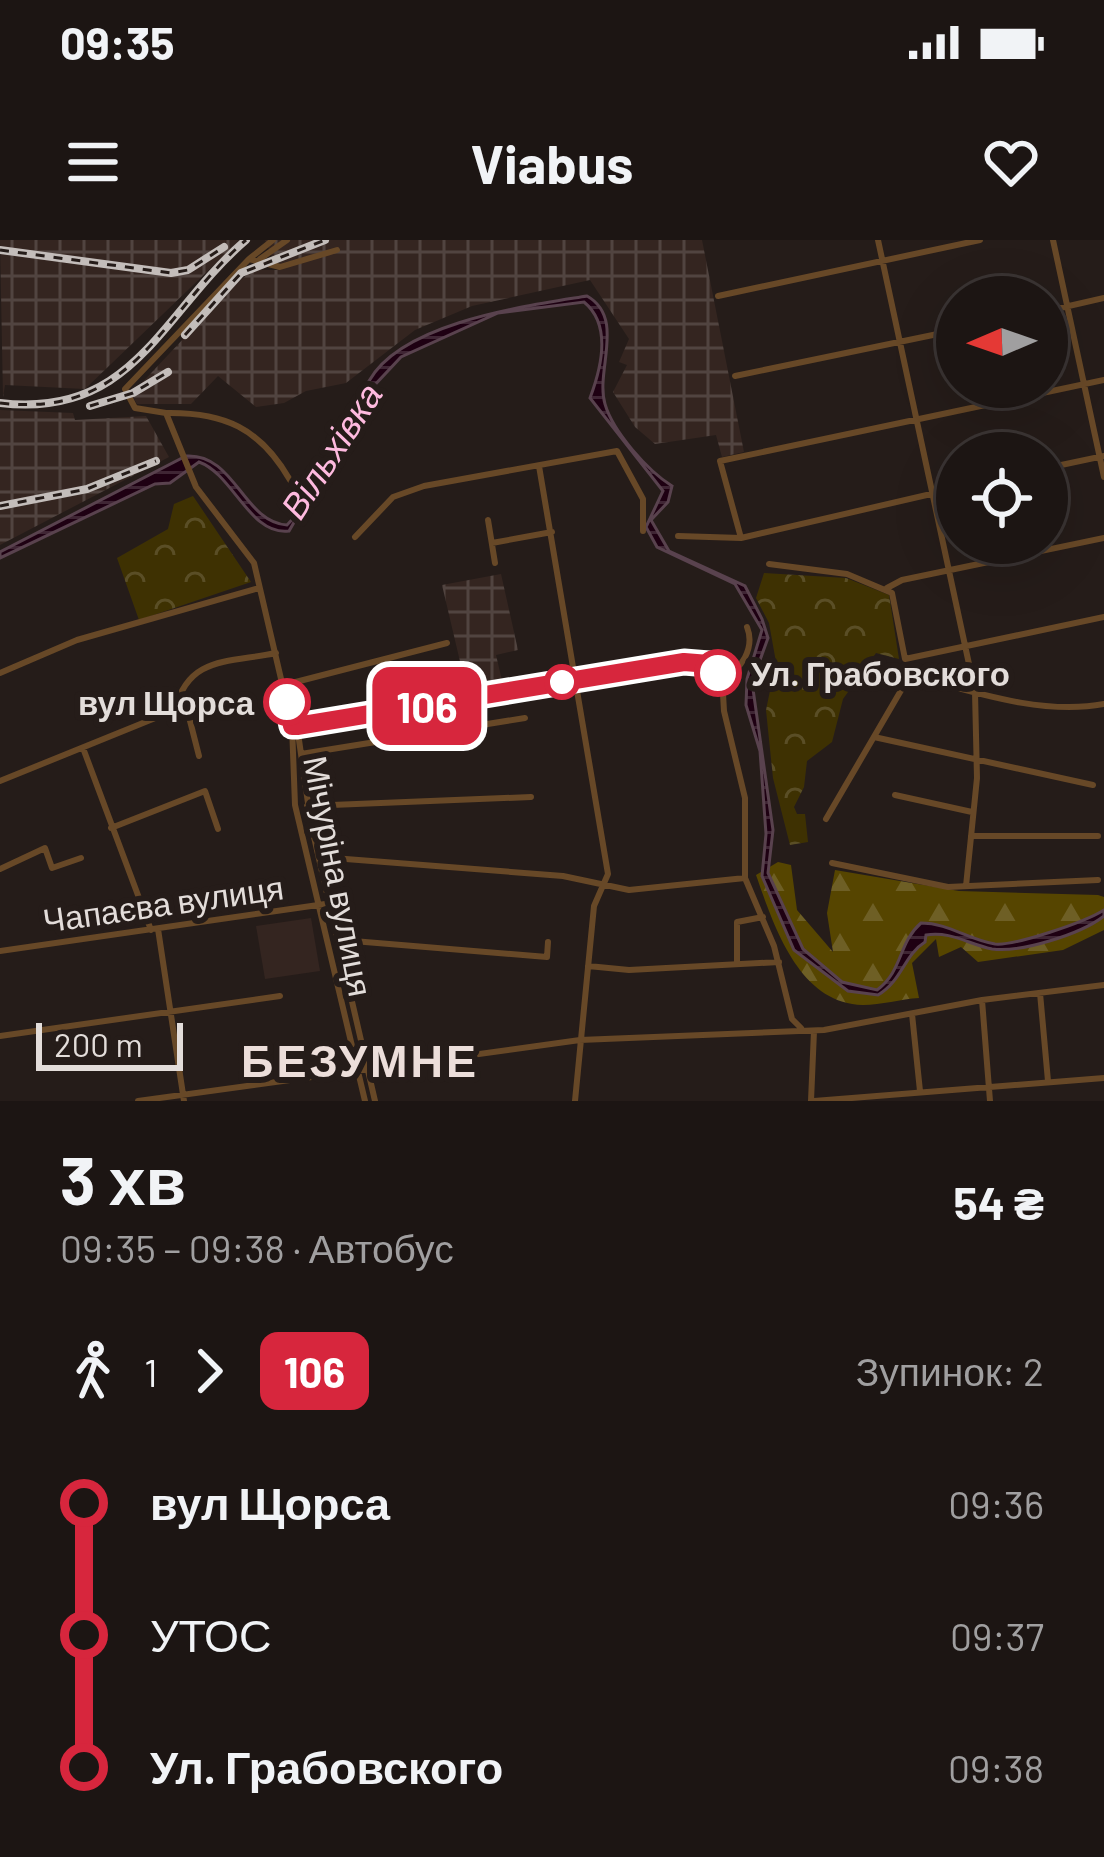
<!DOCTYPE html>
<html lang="uk">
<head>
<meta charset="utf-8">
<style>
	:root { --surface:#1c1513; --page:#292221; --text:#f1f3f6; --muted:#a09fa0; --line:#3a3433 }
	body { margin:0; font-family:Barlow,sans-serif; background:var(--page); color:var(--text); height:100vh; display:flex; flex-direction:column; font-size:45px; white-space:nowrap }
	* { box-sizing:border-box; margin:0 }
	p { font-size:39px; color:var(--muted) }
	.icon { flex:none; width:66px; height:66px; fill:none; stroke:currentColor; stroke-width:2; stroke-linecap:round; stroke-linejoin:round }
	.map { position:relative; height:861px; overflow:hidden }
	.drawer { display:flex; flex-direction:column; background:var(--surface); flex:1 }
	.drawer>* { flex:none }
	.badge { padding:0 24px; border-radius:18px; font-size:42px; line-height:78px }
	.needle { width:78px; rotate:268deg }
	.fabs { position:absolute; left:936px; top:36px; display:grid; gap:24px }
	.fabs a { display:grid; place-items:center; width:132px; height:132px; border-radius:50%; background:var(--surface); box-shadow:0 12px 48px #0002,0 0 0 3px var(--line); font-size:60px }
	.scale { position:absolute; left:36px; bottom:30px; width:147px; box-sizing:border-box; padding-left:12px; border:6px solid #e3ddda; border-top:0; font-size:33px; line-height:42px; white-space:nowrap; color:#e3ddda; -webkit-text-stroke:9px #251c19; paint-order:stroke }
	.map>.badge { position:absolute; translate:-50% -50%; box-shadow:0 0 0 6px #fff }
	.legs { display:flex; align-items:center; gap:18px; height:132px; padding:0 60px; font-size:39px }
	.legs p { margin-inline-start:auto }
	.summary { display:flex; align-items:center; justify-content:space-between; height:204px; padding:0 60px }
	h1 { font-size:66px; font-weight:700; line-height:90px }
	ul { padding:0 60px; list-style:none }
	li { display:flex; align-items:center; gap:42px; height:132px; font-size:45px }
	li i { display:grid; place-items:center; width:18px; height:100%; margin:0 15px; background:currentColor }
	li i::after { content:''; width:30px; height:30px; margin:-15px; border:9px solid; border-radius:50%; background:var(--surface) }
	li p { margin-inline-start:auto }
	li:first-child i { background:linear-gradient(#0000 50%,currentColor 0) }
	li:last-child i { background:linear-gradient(currentColor 50%,#0000 0) }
	.status { display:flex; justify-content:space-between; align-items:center; height:84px; padding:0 60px; background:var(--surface); direction:ltr }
	.status svg { height:33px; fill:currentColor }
	header { display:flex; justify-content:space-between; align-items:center; height:156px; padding:0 60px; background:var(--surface); font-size:54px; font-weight:700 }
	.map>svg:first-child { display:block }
</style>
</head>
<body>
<div class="status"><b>09:35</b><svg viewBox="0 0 49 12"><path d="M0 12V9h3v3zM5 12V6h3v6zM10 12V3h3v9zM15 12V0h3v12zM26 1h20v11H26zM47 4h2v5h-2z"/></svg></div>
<header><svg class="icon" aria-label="menu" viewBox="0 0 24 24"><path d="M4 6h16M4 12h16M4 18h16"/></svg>Viabus<svg class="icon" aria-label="heart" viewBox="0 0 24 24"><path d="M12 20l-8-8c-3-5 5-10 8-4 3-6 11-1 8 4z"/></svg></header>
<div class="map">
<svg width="1104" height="861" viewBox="0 0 1104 861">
	<defs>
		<pattern id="industrial-grid" width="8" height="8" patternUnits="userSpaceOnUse" patternTransform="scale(3)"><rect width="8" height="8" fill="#342520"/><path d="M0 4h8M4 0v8" fill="none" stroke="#514440"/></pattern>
		<pattern id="forest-firs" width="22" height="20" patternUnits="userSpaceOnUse" patternTransform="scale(3)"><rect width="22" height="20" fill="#564500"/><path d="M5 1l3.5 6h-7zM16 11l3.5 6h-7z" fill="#6e5f25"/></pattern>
		<pattern id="park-crowns" width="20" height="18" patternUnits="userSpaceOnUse" patternTransform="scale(3)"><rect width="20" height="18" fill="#3e3102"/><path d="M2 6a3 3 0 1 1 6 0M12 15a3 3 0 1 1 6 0" fill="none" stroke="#5a4e26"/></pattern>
		<pattern id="water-rules" width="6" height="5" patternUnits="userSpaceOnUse" patternTransform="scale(3)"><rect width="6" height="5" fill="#1e0012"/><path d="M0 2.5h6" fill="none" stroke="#3f2534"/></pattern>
	</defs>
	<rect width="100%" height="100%" fill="#251c19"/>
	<path fill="#342520" d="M 311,678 L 320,731 L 265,739 L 256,686 Z"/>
	<path fill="url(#industrial-grid)" d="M 0,0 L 240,0 L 85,149 L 5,145 L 3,157 Z
		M 265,0 L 702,0 L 744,212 L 722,217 L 716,195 L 655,204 L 635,187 L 613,152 L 627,125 L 619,122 L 629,99 L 590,40 L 472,66 L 415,90 L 346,143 L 306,151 L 284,163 L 256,167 L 218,136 L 191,164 L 137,164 L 132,155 L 137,148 L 232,47 L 253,30 L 278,30 Z
		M 0,170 L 73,173 L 75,180 L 146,176 L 169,217 L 0,305 Z
		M 501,334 L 518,410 L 496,415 L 503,445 L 467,451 L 442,345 Z"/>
	<path fill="url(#forest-firs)" d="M 778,622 L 791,625 L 797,670 L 833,712 L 827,673 L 835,630 L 959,651 L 1098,655 L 1104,657 L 1104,690 L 1063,710 L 978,722 L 961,707 L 939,717 L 936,699 L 912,723 L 919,758 C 901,759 881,765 863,765 C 798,764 773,683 756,635 Z"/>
	<path fill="url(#park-crowns)" d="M 193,256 L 251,342 L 139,380 L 117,318 L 168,289 L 174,264 Z
		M 764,333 L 846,338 L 889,355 L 899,419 L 876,413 L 843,459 L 832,502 L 807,521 L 804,547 L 794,567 L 797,574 L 805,574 L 808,602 L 790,605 L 773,538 L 766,470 L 776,422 L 769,383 L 756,358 Z"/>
	<path fill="url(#water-rules)" stroke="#59424e" stroke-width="3" d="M 587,56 C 626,78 595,131 605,164 C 613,192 648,231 672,246 L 668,262 L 651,280 L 669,311 L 745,346 L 762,379 L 768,398 L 752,442 L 773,590 L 768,633 L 803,709 L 842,742 L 877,750 C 903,731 898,703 921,683 C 949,683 968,700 995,704 C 1015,706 1085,682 1104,670 L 1104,676 C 1081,694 1021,713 992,709 C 968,704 951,691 926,695 L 925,702 C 904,715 902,741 878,755 L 848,751 L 794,710 L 762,636 L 766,594 L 760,511 L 746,465 L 747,439 L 762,390 L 735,344 L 657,307 L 646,287 L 663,251 L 590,158 C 601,129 612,85 584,62 L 498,73 L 401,117 L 371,149 L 289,291 C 250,296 233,234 199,222 L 170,243 L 155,244 L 0,318 L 0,312 L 186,216 C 235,213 243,282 287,285 C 324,248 344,186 369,141 C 402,82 526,66 587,56 Z"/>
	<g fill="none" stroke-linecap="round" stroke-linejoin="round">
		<path stroke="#674827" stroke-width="6" d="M 878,0 L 975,452 L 977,538 L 966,646
			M 1053,0 L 1104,237
			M 337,10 L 280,27 L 249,19 L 125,149 L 135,168 L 166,173 L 196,247 L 254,323 L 292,486 L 295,565 L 365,861
			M 249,19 L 273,0
			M 260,19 L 287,0
			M 718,56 L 980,0
			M 1047,71 L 1104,58
			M 735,136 L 957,90
			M 166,173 C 224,172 260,188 290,240
			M 539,226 L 608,634 L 594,666 L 575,861
			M 1047,228 L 1104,216
			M 957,248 L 741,298 L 720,221 L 1104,140
			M 488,280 L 495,323
			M 678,296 L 741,298
			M 355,297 L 393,257 L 424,246 L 617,211 L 643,259 L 643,291
			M 492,303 L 552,292
			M 769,324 L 847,334 L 892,353 L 905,419 L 1104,377
			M 887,348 L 902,340 L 1104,298
			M 0,433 L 77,400 L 259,348
			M 722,437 L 724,471 L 745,558 L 745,638 L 774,706 L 792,779 L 801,788
			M 284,445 L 447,403
			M 175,470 L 203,470
			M 188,473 L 199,516
			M 292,486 L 684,422 L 709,424 L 722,437 C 742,431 755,407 747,387
			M 297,486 L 311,584 L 375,861
			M 874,497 L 1093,545
			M 83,508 L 151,690
			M 301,514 L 525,478
			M 0,541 L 175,470 C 188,416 228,423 276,413
			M 895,555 L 972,572
			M 307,566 L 531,557
			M 826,579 L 910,435 C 970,451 1042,476 1104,464
			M 111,588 L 205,551 L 218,589
			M 971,596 L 1098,596
			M 320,617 L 563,636 L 629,650 L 745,638
			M 832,623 L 948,647 L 1098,640
			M 0,629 L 45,608 L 52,628 L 81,618
			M 158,689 L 184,861
			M 341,700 L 547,717 L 548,702
			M 0,711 L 332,663
			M 737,724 L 737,682 L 763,677
			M 588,726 L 629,730 L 779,722
			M 1040,753 L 1048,841
			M 982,760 L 990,861
			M 912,774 L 920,851
			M 0,796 L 280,756
			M 138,861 L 580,800 L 824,790 L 982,760 L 1104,745
			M 811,861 L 814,791
			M 814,861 L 1104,838"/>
		<defs>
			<path id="rail" d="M 0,10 L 171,33 L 188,30 L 224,7
				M 185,95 L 241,33 L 325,0
				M 0,163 C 134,179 161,73 246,0
				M 90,166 L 133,153 L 168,132
				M 0,266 L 87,249 L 156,221"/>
		</defs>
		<use href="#rail" stroke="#c3bdba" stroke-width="8"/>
		<use href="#rail" stroke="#251c19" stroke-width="3" stroke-dasharray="9" stroke-linecap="butt"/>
	</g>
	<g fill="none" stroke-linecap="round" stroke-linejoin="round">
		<defs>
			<path id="line-1" d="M 287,462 L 292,486 L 297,486 L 684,422 L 709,424 L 718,433"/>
		</defs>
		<use href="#line-1" stroke="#fff" stroke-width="27"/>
		<use href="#line-1" stroke="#d7263d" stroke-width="18"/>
	</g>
	<g fill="#fff" stroke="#d7263d" stroke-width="6">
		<circle cx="718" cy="433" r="21"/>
		<circle cx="562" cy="442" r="15"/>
		<circle cx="287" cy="462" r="21"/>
	</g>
	<g text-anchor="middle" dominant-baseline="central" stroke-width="12" stroke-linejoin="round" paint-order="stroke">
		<g font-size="33" font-weight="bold" fill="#e3ddda" stroke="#251c19" text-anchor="start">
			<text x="751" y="433">Ул. Грабовского</text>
			<text x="254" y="462" text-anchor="end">вул Щорса</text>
		</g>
		<g font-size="33" fill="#e3ddda" stroke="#251c19">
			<text transform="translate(339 636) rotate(79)">Мічуріна вулиця</text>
			<text transform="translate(163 663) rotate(-8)">Чапаєва вулиця</text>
		</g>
		<g font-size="36" font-style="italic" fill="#febadf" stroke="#251c19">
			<text transform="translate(330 210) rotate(-57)">Вільхівка</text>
		</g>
		<g font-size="45" font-weight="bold" letter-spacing="3" fill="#ecdeda" stroke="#251c19">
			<text x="360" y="819">БЕЗУМНЕ</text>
		</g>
	</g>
</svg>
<div class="fabs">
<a><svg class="needle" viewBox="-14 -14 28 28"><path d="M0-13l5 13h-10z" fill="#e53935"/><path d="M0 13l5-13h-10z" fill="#a09fa0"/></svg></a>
<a><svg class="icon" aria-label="locate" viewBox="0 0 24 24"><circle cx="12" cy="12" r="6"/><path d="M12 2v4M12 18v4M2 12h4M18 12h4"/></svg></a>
</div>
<div class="scale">200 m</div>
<b class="badge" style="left:427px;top:466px;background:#d7263d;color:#fff">106</b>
</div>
<section class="drawer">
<div class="summary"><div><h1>3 хв</h1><p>09:35 – 09:38 · Автобус</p></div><b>54 ₴</b></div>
<div class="legs"><svg class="icon" aria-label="walk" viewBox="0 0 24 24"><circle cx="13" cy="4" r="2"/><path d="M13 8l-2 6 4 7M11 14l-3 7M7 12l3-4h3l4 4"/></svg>1<svg class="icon" aria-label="forward" viewBox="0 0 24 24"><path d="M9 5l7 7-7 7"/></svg><b class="badge" style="background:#d7263d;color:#fff">106</b><p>Зупинок: 2</p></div>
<ul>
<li><i style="color:#d7263d"></i><b>вул Щорса</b><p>09:36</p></li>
<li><i style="color:#d7263d"></i><span>УТОС</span><p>09:37</p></li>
<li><i style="color:#d7263d"></i><b>Ул. Грабовского</b><p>09:38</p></li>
</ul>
</section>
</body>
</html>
